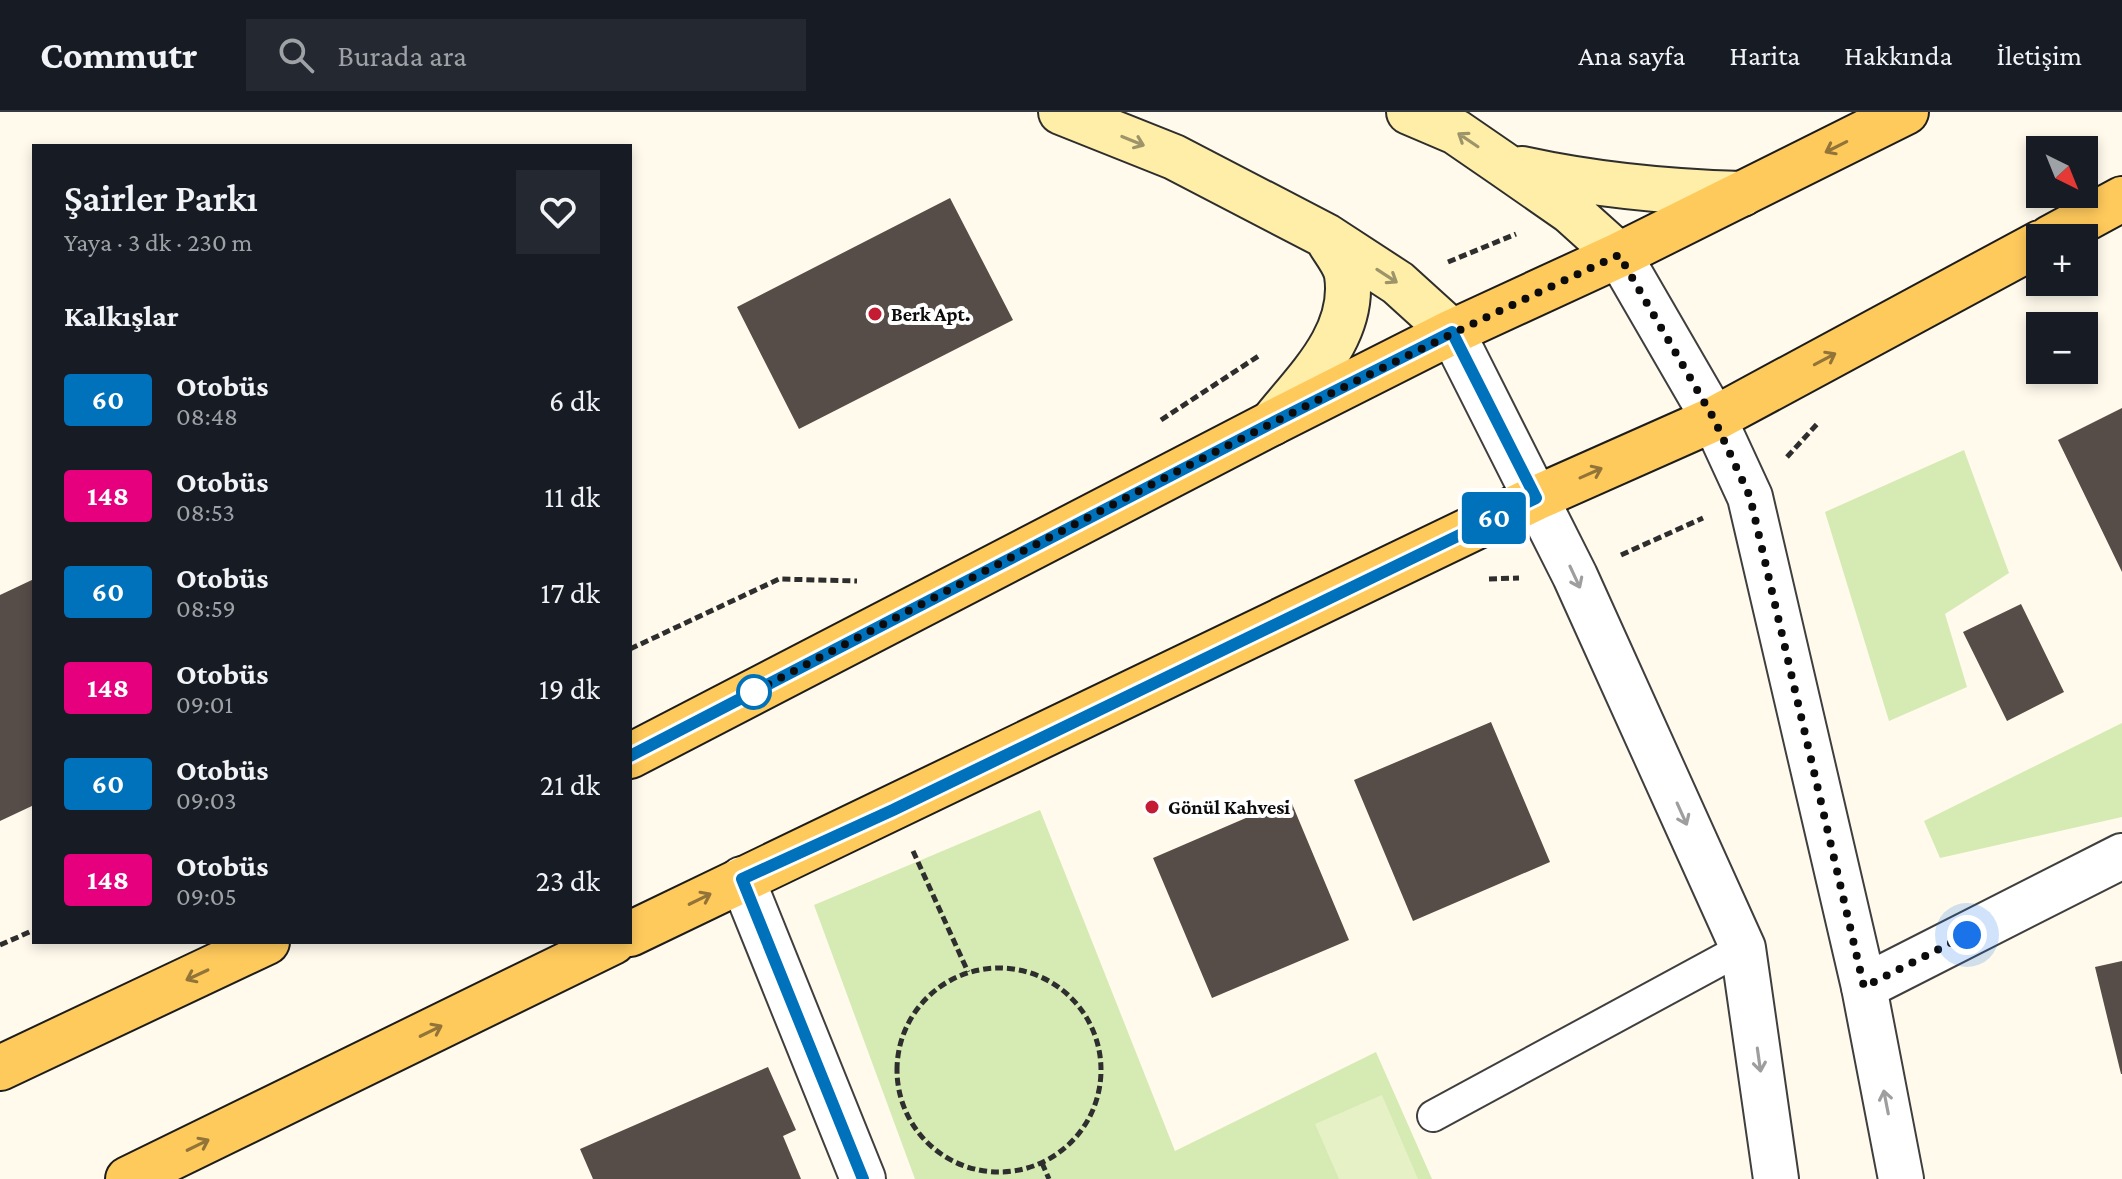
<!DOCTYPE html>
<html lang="tr">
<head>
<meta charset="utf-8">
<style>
	:root { --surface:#171b24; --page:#242831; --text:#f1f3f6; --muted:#9ea1a6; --line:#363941 }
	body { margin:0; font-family:"Crimson Pro",serif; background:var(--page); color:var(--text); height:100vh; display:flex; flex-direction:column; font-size:30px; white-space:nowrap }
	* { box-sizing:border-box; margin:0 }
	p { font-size:26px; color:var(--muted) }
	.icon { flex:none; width:44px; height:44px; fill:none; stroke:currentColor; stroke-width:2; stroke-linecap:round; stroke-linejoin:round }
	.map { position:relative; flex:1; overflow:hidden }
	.side { position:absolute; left:32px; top:32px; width:600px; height:800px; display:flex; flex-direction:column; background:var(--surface); border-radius:0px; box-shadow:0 4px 12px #0003 }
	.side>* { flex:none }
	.badge { padding:0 16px; border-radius:6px; font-size:28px; line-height:52px }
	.needle { width:52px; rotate:137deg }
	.controls { position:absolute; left:2026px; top:24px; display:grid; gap:16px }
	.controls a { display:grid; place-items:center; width:72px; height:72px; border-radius:0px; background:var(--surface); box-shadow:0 4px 12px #0003; font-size:40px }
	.you { position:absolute; width:40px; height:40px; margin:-20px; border:6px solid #fff; border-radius:50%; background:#1a73e8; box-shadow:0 0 0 12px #1a73e833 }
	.map>.badge { position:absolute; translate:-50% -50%; box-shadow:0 0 0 4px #fff }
	h2 { padding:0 32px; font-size:30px; line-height:72px }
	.round { display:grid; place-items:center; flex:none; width:84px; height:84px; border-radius:0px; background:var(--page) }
	.head { display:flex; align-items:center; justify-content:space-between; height:136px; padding:0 32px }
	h1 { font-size:38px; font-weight:600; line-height:60px }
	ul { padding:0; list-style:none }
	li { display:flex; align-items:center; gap:24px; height:96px; padding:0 32px }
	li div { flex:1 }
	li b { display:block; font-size:30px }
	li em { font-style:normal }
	li .badge { min-width:88px; font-weight:700; text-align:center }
	header { display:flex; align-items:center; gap:48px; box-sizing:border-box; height:112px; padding:0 40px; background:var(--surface); border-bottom:2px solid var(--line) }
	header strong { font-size:38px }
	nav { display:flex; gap:44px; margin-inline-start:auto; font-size:28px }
	.search { width:560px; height:72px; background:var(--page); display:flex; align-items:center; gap:20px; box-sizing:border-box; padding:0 28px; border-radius:0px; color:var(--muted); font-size:30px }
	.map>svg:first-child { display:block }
</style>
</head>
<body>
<header>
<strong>Commutr</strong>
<div class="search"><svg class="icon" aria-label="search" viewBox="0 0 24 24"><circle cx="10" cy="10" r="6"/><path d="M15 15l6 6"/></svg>Burada ara</div>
<nav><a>Ana sayfa</a><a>Harita</a><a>Hakkında</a><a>İletişim</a></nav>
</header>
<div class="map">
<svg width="2122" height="1067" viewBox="0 0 2122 1067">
	<rect width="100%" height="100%" fill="#fffaec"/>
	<path fill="#d5ebb3" d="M 1964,338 L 2009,461 L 1945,502 L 1967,575 L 1889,609 L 1825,400 Z
		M 2122,611 L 2122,705 L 1940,746 L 1924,709 Z
		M 1040,698 L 1175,1039 L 1376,940 L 1432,1067 L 915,1067 L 814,793 Z"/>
	<path fill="#e6f2c6" d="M 1382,983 L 1418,1067 L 1339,1067 L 1315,1012 Z"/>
	<path fill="#564c48" d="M 950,86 L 1013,208 L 799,317 L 737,195 Z
		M 2122,296 L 2122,460 L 2058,328 Z
		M 34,467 L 34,693 L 0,709 L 0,483 Z
		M 2021,492 L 2064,580 L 2007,609 L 1963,520 Z
		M 1491,610 L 1550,750 L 1413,809 L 1354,668 Z
		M 1290,687 L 1349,828 L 1212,886 L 1153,746 Z
		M 2122,849 L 2122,962 L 2121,962 L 2095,855 Z
		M 768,955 L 796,1018 L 783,1024 L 801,1067 L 593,1067 L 580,1037 Z"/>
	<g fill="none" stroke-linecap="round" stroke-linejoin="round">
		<defs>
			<path id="service" d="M 1433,1004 L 1743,836"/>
			<path id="minor" d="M 742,767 L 863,1067
				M 1864,875 L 2122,744"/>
			<path id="tertiary" d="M 1619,143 L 1714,307 L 1750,385 L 1864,875 L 1901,1067
				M 1452,220 L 1575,464 L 1743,836 L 1776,1067"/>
			<path id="secondary" d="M 1061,0 L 1174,45 L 1326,124 L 1398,171 L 1452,220
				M 1409,0 L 1456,20 L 1504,53 L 1570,99 L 1619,143
				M 1522,57 C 1595,73 1667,80 1742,82
				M 1272,311 C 1306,268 1356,223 1347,163 C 1345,150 1332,136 1326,124"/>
			<path id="primary" d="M 2050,126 L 2122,87
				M 630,644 L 1272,311 L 1452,220 L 1619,143 L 1906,0
				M 630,822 L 1536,386 L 1714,307 L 2040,131
				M 0,956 L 267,830
				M 128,1067 L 613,830"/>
		</defs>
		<use href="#service" stroke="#3f3f3f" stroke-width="34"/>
		<use href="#minor" stroke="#3f3f3f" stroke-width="48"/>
		<use href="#tertiary" stroke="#3f3f3f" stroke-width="48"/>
		<use href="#secondary" stroke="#2e2e2e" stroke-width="48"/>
		<use href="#primary" stroke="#1d1d1d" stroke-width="48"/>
		<path stroke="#2e2e2e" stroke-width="5" stroke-dasharray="8 4" stroke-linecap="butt" d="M 1448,150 L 1516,122
			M 1161,308 L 1260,243
			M 1787,345 L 1818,311
			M 1621,443 L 1703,406
			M 1489,467 L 1519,466
			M 630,537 L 779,467 L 857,469
			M 913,739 L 968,860
			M 0,833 L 34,818
			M897 958a102 102 0 1 1 204 0a102 102 0 1 1-204 0Z
			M 1042,1051 L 1049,1067"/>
		<use href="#service" stroke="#fff" stroke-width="30"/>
		<use href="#minor" stroke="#fff" stroke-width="44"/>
		<use href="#tertiary" stroke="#fff" stroke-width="44"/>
		<use href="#secondary" stroke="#ffeea7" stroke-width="44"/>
		<use href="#primary" stroke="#ffca5c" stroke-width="44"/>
	</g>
	<defs><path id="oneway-shaft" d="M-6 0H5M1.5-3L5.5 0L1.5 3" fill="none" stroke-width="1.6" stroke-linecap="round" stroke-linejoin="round" transform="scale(2)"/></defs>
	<g stroke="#9e9469">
		<use href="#oneway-shaft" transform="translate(1468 28) rotate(-146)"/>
		<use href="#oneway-shaft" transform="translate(1133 29) rotate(22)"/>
		<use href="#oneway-shaft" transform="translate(1387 164) rotate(33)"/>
	</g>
	<g stroke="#927438">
		<use href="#oneway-shaft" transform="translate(1836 35) rotate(153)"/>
		<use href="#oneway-shaft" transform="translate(1825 247) rotate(-28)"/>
		<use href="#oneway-shaft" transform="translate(1591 361) rotate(-24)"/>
		<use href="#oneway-shaft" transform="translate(700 787) rotate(-26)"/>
		<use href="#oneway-shaft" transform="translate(197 863) rotate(155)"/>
		<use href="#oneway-shaft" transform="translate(431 919) rotate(-26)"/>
		<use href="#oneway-shaft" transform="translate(198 1033) rotate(-26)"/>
	</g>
	<g stroke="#9e9e9e">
		<use href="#oneway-shaft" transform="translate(1575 465) rotate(65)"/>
		<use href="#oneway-shaft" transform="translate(1682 702) rotate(66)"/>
		<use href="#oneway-shaft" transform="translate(1759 948) rotate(82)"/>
		<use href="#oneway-shaft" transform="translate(1886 990) rotate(-101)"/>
	</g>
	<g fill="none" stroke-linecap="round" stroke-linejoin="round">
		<defs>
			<path id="line" d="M 630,644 L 1272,311 L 1452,220 L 1536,386 L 893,698 L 742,767 L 863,1067"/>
		</defs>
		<use href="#line" stroke="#fff" stroke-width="18"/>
		<use href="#line" stroke="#0072bc" stroke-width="12"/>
		<path stroke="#0c0c0c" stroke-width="8" stroke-dasharray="0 14.4" d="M 754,580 L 742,586 C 1032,435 1321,280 1619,143 L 1714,307 L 1750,385 L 1864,875 L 1967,823"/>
	</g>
	<g fill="#c41d33" stroke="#fff" stroke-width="3">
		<circle cx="875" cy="202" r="8"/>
		<circle cx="1152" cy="695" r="8"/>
	</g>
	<circle fill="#fff" stroke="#0072bc" stroke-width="4" cx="754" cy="580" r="16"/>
	<g text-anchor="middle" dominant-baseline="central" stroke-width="8" stroke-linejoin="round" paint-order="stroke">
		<g font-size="20" font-weight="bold" fill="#0c0c0c" stroke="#fff" text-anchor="start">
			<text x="891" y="202">Berk Apt.</text>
			<text x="1168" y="695">Gönül Kahvesi</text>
		</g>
	</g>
</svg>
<div class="controls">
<a><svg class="needle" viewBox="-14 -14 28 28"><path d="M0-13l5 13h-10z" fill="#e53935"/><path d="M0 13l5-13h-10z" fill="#9ea1a6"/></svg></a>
<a>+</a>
<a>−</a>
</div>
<div class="you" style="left:1967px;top:823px"></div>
<b class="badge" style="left:1494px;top:406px;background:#0072bc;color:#fff">60</b>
<section class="side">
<div class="head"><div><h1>Şairler Parkı</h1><p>Yaya · 3 dk · 230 m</p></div><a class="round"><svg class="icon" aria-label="heart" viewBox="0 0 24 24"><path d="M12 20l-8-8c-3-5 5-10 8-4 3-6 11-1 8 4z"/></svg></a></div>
<h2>Kalkışlar</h2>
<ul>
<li><span class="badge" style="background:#0072bc;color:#fff">60</span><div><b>Otobüs</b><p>08:48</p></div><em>6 dk</em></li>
<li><span class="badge" style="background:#e6007e;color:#fff">148</span><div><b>Otobüs</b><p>08:53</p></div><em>11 dk</em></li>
<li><span class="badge" style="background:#0072bc;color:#fff">60</span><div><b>Otobüs</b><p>08:59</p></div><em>17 dk</em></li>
<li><span class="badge" style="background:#e6007e;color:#fff">148</span><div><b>Otobüs</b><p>09:01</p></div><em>19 dk</em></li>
<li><span class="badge" style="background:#0072bc;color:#fff">60</span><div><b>Otobüs</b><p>09:03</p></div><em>21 dk</em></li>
<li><span class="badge" style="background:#e6007e;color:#fff">148</span><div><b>Otobüs</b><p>09:05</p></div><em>23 dk</em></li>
</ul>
</section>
</div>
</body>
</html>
